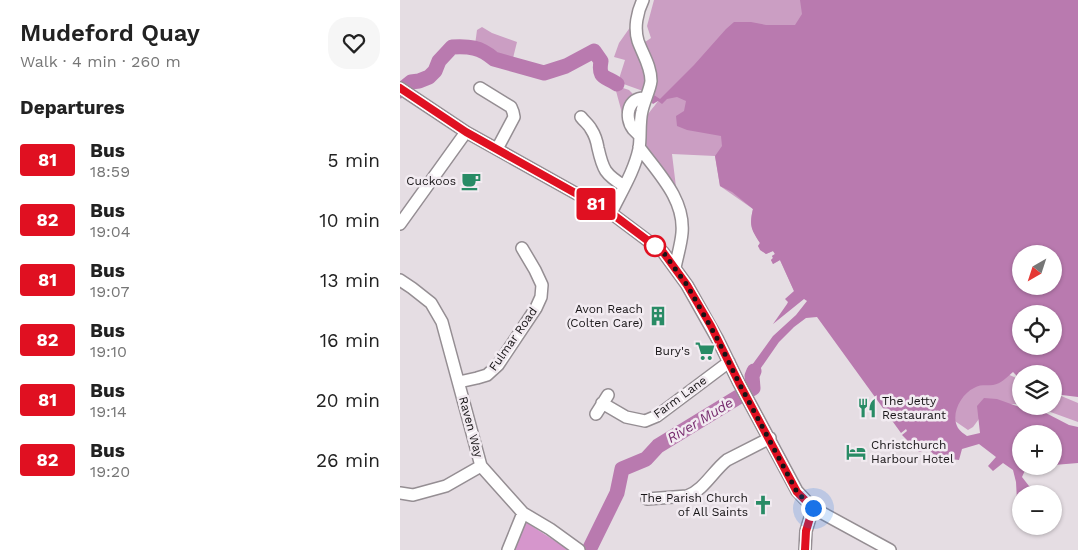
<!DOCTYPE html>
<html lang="en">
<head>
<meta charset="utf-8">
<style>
	:root { --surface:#fff; --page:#f6f6f6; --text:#222; --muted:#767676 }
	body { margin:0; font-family:"Work Sans",sans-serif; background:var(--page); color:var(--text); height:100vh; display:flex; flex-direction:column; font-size:19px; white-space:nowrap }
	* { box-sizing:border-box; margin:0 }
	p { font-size:16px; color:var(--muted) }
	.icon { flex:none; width:28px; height:28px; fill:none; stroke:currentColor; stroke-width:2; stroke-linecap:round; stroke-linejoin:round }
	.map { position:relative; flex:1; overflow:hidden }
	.panel { display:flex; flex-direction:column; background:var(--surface); width:400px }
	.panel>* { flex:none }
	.badge { padding:0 10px; border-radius:4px; font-size:18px; line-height:32px }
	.needle { width:32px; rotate:219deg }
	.fabs { position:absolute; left:612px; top:245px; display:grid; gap:10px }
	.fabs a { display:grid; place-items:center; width:50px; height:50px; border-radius:50%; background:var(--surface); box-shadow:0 1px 4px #0004; font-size:25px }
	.you { position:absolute; width:25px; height:25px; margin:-12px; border:4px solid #fff; border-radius:50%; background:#1a73e8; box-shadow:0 0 0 8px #1a73e833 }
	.map>.badge { position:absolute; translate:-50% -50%; box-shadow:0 0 0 2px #fff }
	h2 { padding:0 20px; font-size:19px; line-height:45px }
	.round { display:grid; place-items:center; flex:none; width:52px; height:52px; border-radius:20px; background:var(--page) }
	.headline { display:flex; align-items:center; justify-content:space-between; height:85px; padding:0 20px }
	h1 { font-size:24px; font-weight:600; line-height:38px }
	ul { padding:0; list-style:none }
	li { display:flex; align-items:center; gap:15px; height:60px; padding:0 20px }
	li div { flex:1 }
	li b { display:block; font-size:19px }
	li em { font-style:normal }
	li .badge { min-width:55px; font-weight:700; text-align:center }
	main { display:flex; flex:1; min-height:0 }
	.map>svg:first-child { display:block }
</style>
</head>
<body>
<main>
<section class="panel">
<div class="headline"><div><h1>Mudeford Quay</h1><p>Walk · 4 min · 260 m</p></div><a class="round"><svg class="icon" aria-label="heart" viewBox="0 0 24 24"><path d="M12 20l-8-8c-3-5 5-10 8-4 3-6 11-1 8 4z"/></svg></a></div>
<h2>Departures</h2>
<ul>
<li><span class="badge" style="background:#e01021;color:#fff">81</span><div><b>Bus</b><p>18:59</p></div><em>5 min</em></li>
<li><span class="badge" style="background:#e01021;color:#fff">82</span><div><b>Bus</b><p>19:04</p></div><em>10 min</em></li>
<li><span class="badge" style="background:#e01021;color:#fff">81</span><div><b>Bus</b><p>19:07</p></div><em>13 min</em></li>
<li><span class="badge" style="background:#e01021;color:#fff">82</span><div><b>Bus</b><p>19:10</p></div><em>16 min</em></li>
<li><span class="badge" style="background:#e01021;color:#fff">81</span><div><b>Bus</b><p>19:14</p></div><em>20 min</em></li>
<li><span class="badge" style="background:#e01021;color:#fff">82</span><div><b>Bus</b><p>19:20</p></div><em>26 min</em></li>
</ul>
</section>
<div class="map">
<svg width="678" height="550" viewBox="0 0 678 550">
	<rect width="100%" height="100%" fill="#e5dde3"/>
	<path fill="#cb9ec3" d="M 254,0 L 554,0 L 394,291 L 380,260 L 373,264 L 371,260 L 373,258 L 372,256 L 375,254 L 373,251 L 366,254 L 358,246 L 360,243 C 352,230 349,225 353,209 L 320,186 L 315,156 L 272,154 L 276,187 L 273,187 C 261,169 237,144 245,120 C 247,114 254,107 258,101 L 254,95 L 255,81 L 242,44 L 251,38 L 247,26 Z
		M 231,26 L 244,76 L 245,86 L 243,91 L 218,82 L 225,60 L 214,57 L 219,43 Z
		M 82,27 L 92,33 L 117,42 L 113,58 L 75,45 L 77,30 Z
		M 217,86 L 229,90 L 235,96 L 222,113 L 216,91 Z
		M 605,373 L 621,380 L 621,404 L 590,404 L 573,427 L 568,430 L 549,417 L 557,392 Z
		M 654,393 L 678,403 L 678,422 L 634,406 L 654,406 Z"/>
	<path fill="#d696cc" d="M 124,521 L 169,550 L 112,550 Z"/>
	<path fill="#b97aaf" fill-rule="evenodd" d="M 400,0 L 678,0 L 678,397 L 654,394 L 654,374 L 621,374 L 621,380 L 613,372 C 607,377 601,384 593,385 C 586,386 580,384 574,388 C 561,394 550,415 558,428 C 560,431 564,434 567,436 L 580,433 L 577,406 L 584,398 L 597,399 L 625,409 L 642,411 L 669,425 L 678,427 L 678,463 L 654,465 L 654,434 L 621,434 L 621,466 L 627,466 L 622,477 L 629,486 L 638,489 L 629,494 L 621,494 L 621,498 L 617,501 L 616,482 L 613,470 L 603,463 L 593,471 L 588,466 L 596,457 L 579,444 L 562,449 L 559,460 L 551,459 L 550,460 L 541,461 L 526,447 L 525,450 L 519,452 L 502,435 L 507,431 L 506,429 L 501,433 L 417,317 L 406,318 L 394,327 L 379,342 L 356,375 L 355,393 L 350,385 L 347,372 L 373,336 L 396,315 L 407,301 L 404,299 L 373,324 L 387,304 L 388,302 L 385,299 L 394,291 L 380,260 L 373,264 L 371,260 L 373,258 L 372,256 L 375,254 L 373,251 L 366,254 L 360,250 L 358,246 L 360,243 C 351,229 349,226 353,209 L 332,192 L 320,186 L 315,156 L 322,146 L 321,136 L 287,130 L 277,126 L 276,116 L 284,111 L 286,101 L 277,97 L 267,99 L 262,104 L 258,101 L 253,104 L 251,102 L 254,95 L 260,99 L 294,65 L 326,29 L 334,22 L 351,22 L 366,25 L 395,25 L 402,14 ZM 621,254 L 654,254 L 654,286 L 621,286 ZM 621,314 L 654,314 L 654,346 L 621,346 Z"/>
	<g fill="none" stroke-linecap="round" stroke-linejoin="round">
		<path stroke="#b97aaf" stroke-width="15" d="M 0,91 L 11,82 L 19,81 L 29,77 L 35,71 L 39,61 L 52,47 C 69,46 80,47 94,59 L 144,73 L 166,66 L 194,51 L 201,61 C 198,79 205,76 217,84
			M 189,550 L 217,493 L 222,469 L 246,459 L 258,446 L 353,388 L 352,376 L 354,371"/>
		<defs>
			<path id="minor" d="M 0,88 L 66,132 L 211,213 L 263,252 L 287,285 L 318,340 L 339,383 L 397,491 L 413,508 L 490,550
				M 80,88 L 111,107 L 113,112 L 114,117 L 97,149
				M 181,117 C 184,121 189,125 191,129 C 195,135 197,142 198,148 C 203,170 205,174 224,186
				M 239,135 C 238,134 234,130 233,129 C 224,117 228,97 245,98
				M 239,147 C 258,173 285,199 282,233 C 281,245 277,257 275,268
				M 211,213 C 221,192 234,172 239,149 C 241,137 239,123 242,111 C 244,101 250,90 251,81 C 251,66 243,55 238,41 C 234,28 237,12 243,0
				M 0,224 L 66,132
				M 0,280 L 12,288 L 31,303 L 42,322 L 81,466 L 123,513 L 150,529 L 179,550
				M 59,382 L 77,378 L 87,375 L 98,365 L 136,308 L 141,297 L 142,285 L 135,270 L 122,248
				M 202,403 L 226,417 L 245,421 L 257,416 L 329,362
				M 196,414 L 208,395
				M 0,493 L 13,495 L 46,486 L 81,466
				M 247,499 L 287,496 C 304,490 313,471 327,460 L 370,438
				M 108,550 L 123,513
				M 405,550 L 406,531 L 413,508"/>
		</defs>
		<use href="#minor" stroke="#958e93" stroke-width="14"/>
		<use href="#minor" stroke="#fff" stroke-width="11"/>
	</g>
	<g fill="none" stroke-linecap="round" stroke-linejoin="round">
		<defs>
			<path id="line" d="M 0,88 L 66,132 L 211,213 L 263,252 L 287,285 L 311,326 L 339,383 L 397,492 L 413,508 L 406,531 L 405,550"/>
		</defs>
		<use href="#line" stroke="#fff" stroke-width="11"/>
		<use href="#line" stroke="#e01021" stroke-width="8"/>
		<path stroke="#171416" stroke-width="5" stroke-dasharray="0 9" d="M 255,246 L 250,241 L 263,252 L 287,285 L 318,340 L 339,383 L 397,492 L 413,508"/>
	</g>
	<defs>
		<symbol id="cafe-bare" viewBox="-9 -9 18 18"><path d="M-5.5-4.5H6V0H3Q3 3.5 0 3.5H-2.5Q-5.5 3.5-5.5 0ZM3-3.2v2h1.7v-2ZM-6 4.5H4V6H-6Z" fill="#288b65" stroke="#f2ebf1" stroke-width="2.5" paint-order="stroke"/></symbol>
		<symbol id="building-bare" viewBox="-9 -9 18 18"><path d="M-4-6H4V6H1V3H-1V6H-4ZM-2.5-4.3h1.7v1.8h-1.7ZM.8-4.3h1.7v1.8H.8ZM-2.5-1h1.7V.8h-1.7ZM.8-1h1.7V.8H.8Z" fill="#288b65" stroke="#f2ebf1" stroke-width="2.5" paint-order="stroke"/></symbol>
		<symbol id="supermarket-bare" viewBox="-9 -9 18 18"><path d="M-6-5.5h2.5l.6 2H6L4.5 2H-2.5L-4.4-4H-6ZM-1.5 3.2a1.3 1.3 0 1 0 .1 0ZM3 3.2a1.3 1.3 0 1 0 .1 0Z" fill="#288b65" stroke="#f2ebf1" stroke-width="2.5" paint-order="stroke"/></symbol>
		<symbol id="restaurant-bare" viewBox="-9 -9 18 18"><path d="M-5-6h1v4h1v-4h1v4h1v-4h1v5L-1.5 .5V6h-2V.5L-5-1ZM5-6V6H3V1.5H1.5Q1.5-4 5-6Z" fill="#288b65" stroke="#f2ebf1" stroke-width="2.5" paint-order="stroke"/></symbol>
		<symbol id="hotel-bare" viewBox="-9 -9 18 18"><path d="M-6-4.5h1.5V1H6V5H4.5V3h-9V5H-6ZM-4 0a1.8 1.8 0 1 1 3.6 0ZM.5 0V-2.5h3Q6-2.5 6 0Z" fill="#288b65" stroke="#f2ebf1" stroke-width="2.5" paint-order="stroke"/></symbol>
		<symbol id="church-bare" viewBox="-9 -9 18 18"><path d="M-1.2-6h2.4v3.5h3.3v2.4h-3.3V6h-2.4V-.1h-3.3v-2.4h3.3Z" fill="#288b65" stroke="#f2ebf1" stroke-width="2.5" paint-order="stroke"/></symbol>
	</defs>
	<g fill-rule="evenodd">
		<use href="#cafe-bare" x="57" y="167" width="28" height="28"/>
		<use href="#building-bare" x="244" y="302" width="28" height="28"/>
		<use href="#supermarket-bare" x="291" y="337" width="28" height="28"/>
		<use href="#restaurant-bare" x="453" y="394" width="28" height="28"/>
		<use href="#hotel-bare" x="442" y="438" width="28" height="28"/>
		<use href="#church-bare" x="349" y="491" width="28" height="28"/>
	</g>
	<circle fill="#fff" stroke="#e01021" stroke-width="2.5" cx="255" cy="246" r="10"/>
	<g text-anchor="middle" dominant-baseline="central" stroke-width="5" stroke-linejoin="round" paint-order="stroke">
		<g font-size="12" fill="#171416" stroke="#f2ebf1" text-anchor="end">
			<text x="56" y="181">Cuckoos</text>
			<text x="243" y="309">Avon Reach<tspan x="243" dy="14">(Colten Care)</tspan></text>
			<text x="290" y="351">Bury's</text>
			<text x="482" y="401" text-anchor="start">The Jetty<tspan x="482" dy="14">Restaurant</tspan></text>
			<text x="471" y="445" text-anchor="start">Christchurch<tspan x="471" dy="14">Harbour Hotel</tspan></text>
			<text x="348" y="498">The Parish Church<tspan x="348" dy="14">of All Saints</tspan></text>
		</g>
		<g font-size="12" fill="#171416" stroke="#f2ebf1">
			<text transform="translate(113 339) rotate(-55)">Fulmar Road</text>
			<text transform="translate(280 397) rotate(-36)">Farm Lane</text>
			<text transform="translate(71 427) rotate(75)">Raven Way</text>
		</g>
		<g font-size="14" font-style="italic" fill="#75296c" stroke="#f2ebf1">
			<text transform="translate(300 420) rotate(-31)">River Mude</text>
		</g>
	</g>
</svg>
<div class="fabs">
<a><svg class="needle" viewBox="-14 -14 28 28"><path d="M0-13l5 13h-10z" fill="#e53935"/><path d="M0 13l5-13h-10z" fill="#767676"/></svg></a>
<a><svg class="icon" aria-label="locate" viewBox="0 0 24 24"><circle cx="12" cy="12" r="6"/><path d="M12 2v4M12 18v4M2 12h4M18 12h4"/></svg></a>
<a><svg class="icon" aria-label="layers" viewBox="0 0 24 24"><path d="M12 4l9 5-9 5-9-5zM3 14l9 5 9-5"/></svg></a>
<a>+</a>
<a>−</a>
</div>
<div class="you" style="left:413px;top:508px"></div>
<b class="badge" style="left:196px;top:204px;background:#e01021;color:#fff">81</b>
</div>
</main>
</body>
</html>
